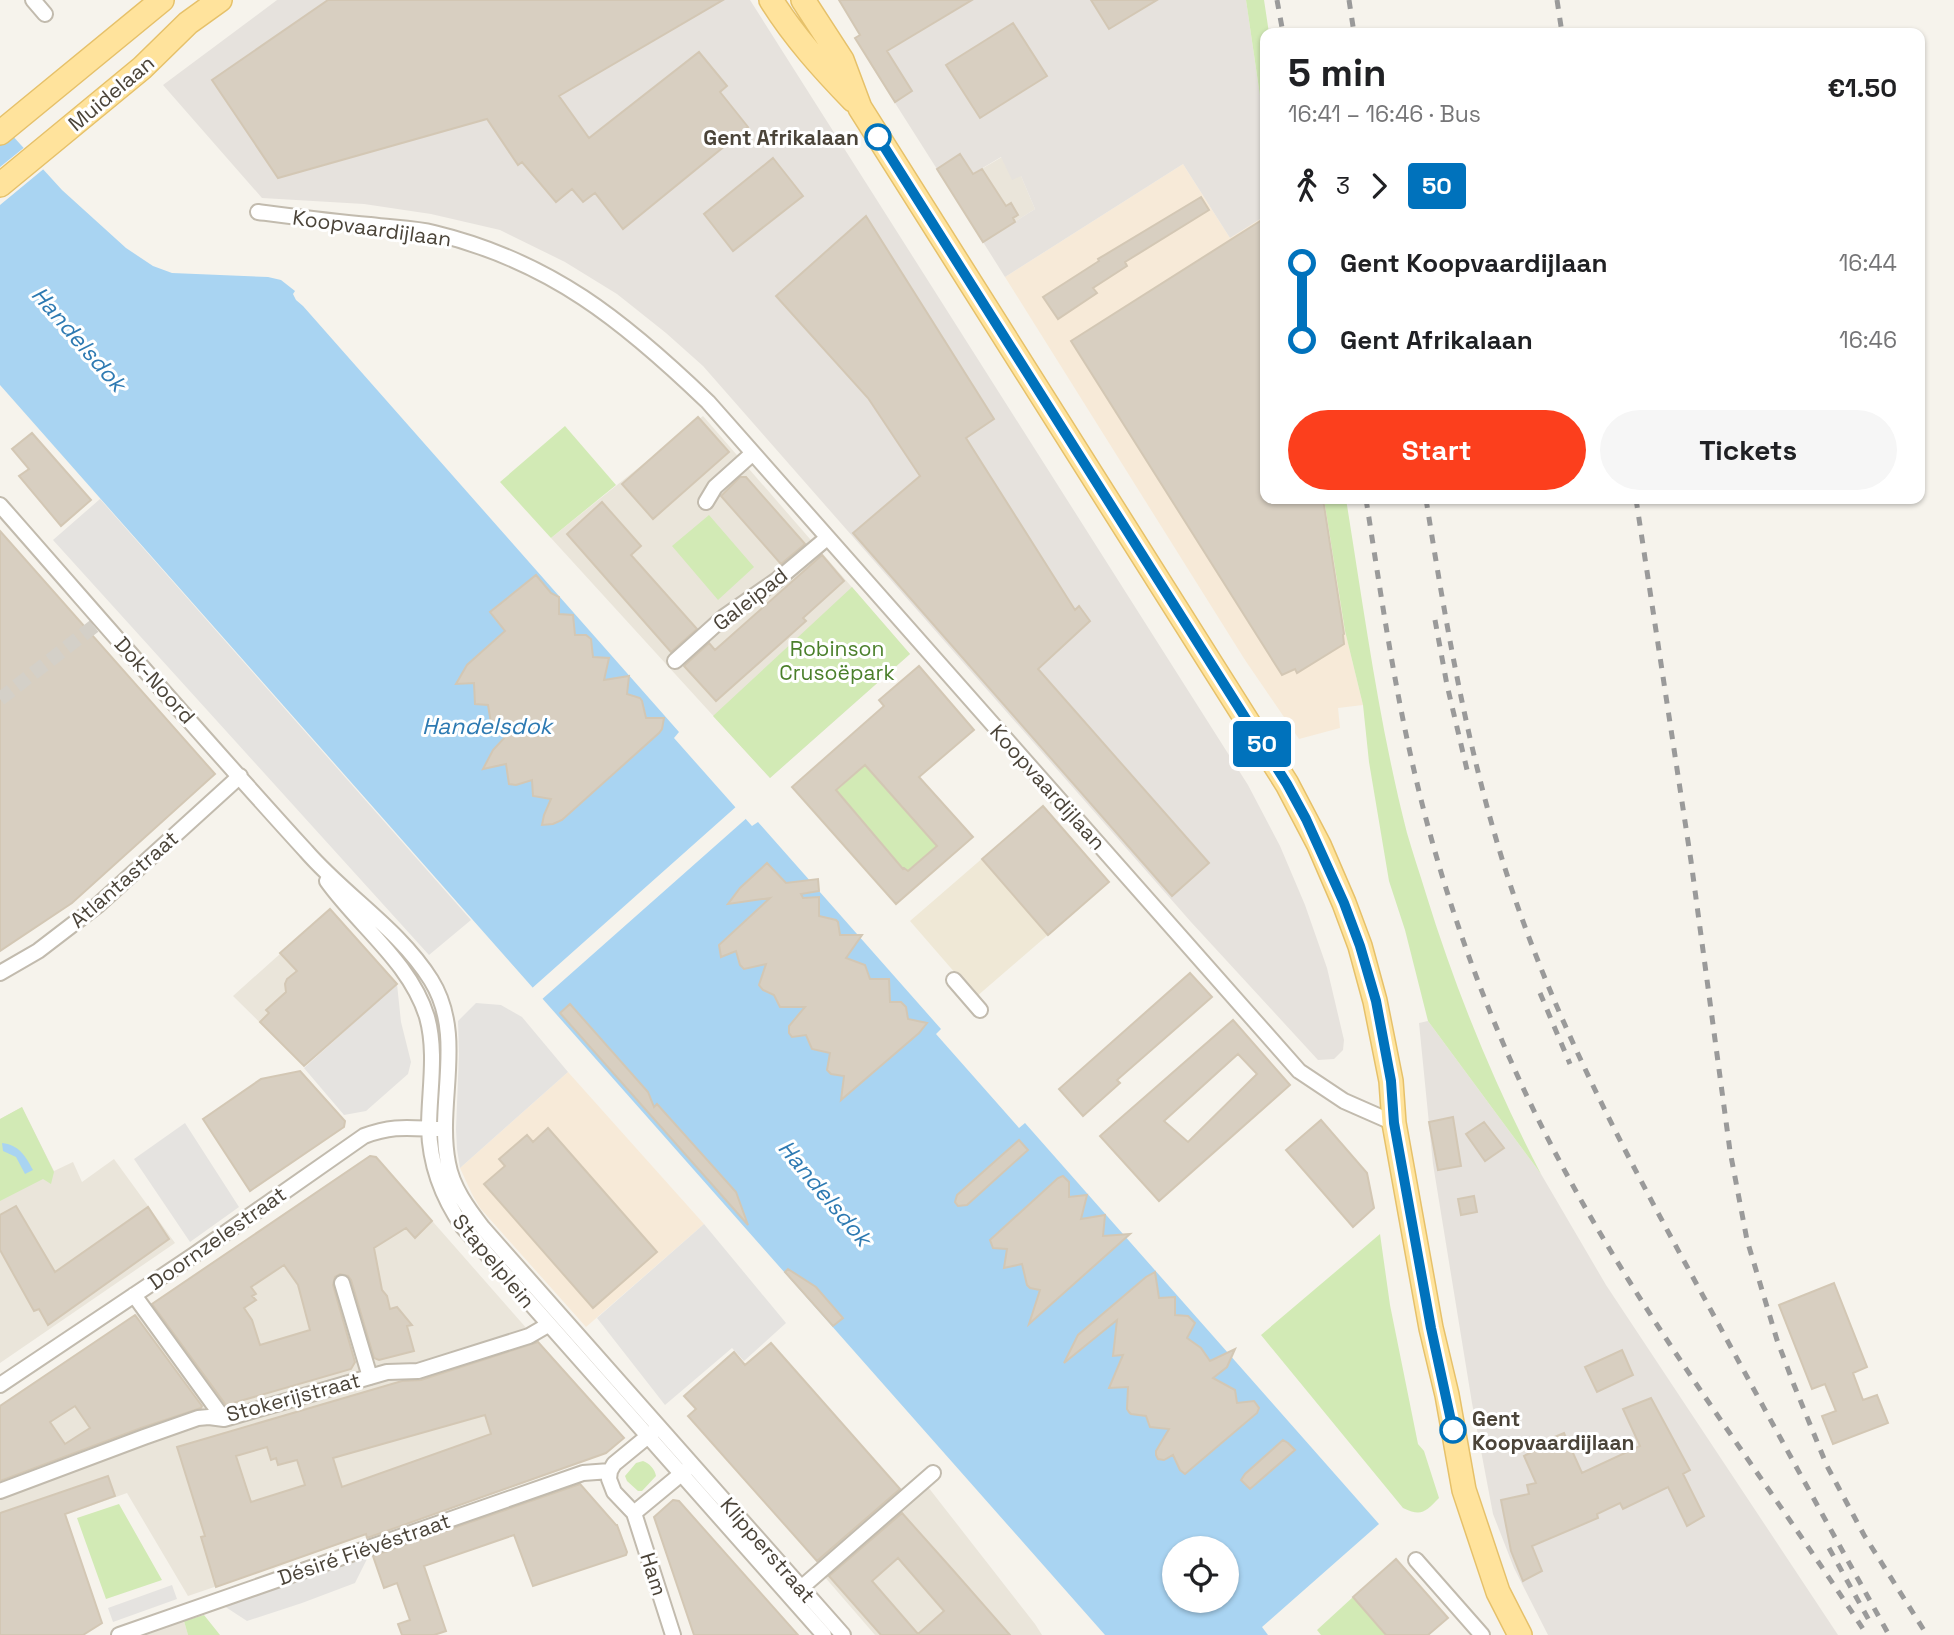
<!DOCTYPE html>
<html lang="en">
<head>
<meta charset="utf-8">
<style>
	:root { --surface:#fff; --page:#f6f6f6; --text:#202124; --muted:#757577; --accent:#fc3f1d }
	body { margin:0; font-family:"Space Grotesk",sans-serif; background:var(--page); color:var(--text); height:100vh; display:flex; flex-direction:column; font-size:26px; white-space:nowrap }
	* { box-sizing:border-box; margin:0 }
	p { font-size:23px; color:var(--muted) }
	.icon { flex:none; width:38px; height:38px; fill:none; stroke:currentColor; stroke-width:2; stroke-linecap:round; stroke-linejoin:round }
	.map { position:relative; flex:1; overflow:hidden }
	.panel { position:absolute; left:1260px; top:28px; width:665px; height:476px; display:flex; flex-direction:column; background:var(--surface); border-radius:14px; box-shadow:0 2px 5px #0004 }
	.panel>* { flex:none }
	.badge { padding:0 14px; border-radius:5px; font-size:24px; line-height:46px }
	.controls { position:absolute; left:1162px; top:1536px; display:grid; gap:14px }
	.controls a { display:grid; place-items:center; width:77px; height:77px; border-radius:50%; background:var(--surface); box-shadow:0 2px 5px #0004; font-size:35px }
	.map>.badge { position:absolute; translate:-50% -50%; box-shadow:0 0 0 4px #fff }
	.legs { display:flex; align-items:center; gap:10px; height:77px; padding:0 28px; font-size:23px }
	.legs p { margin-inline-start:auto }
	.head { display:flex; align-items:center; justify-content:space-between; height:119px; padding:0 28px }
	h1 { font-size:38px; font-weight:700; line-height:52px }
	.button { display:flex; gap:14px; margin-top:auto; padding:14px 28px }
	.button a { flex:1; height:80px; border-radius:42px; background:var(--accent); color:#fff; font-size:28px; font-weight:700; line-height:80px; text-align:center }
	.button a+a { background:var(--page); color:var(--text) }
	ul { padding:0 28px; list-style:none }
	li { display:flex; align-items:center; gap:24px; height:77px; font-size:26px }
	li i { display:grid; place-items:center; width:10px; height:100%; margin:0 9px; background:currentColor }
	li i::after { content:''; width:18px; height:18px; margin:-9px; border:5px solid; border-radius:50%; background:var(--surface) }
	li p { margin-inline-start:auto }
	li:first-child i { background:linear-gradient(#0000 50%,currentColor 0) }
	li:last-child i { background:linear-gradient(currentColor 50%,#0000 0) }
	.map>svg:first-child { display:block }
</style>
</head>
<body>
<div class="map">
<svg width="1954" height="1635" viewBox="0 0 1954 1635">
	<rect width="100%" height="100%" fill="#f6f3ec"/>
	<path fill="#eae5da" d="M 1002,157 L 1021,176 L 1035,209 L 983,242 L 949,188 Z
		M 703,416 L 910,654 L 770,778 L 551,538 Z
		M 330,909 L 397,984 L 304,1066 L 233,996 Z
		M 22,1107 L 54,1171 L 73,1162 L 82,1182 L 114,1159 L 175,1243 L 0,1363 L 0,1119 Z
		M 376,1157 L 623,1438 L 606,1453 L 188,1596 L 127,1493 L 65,1515 L 102,1623 L 92,1629 L 0,1635 L 0,1406 L 326,1186 Z
		M 921,1478 L 1035,1624 L 1042,1635 L 875,1635 L 817,1568 Z
		M 184,1621 L 188,1635 L 143,1635 Z"/>
	<path fill="#f7ead8" d="M 1183,164 L 1230,238 L 1265,216 L 1265,499 L 1324,499 L 1345,631 L 1363,705 L 1338,708 L 1340,728 L 1299,739 L 1245,660 L 1005,277 Z
		M 568,1072 L 704,1224 L 586,1327 L 480,1208 L 472,1194 L 460,1168 Z"/>
	<path fill="#e6e2dd" d="M 277,0 L 750,0 L 1248,785 L 1280,846 L 1305,905 L 1327,968 L 1344,1040 L 1343,1050 L 1334,1059 L 1318,1060 L 1191,922 L 703,366 L 666,333 L 617,294 L 565,262 L 500,230 L 431,214 L 364,204 L 262,198 L 163,85 Z
		M 934,0 L 1246,0 L 1265,130 L 1265,216 L 1230,238 L 1183,164 L 1005,277 L 983,242 L 1035,209 L 1021,176 L 1012,180 L 1001,157 L 949,188 L 869,62 L 943,15 Z
		M 1428,1021 L 1541,1174 L 1606,1285 L 1838,1635 L 1548,1635 L 1514,1568 L 1493,1514 L 1472,1403 L 1433,1164 L 1419,1023 Z"/>
	<path fill="#efe8d6" d="M 1043,806 L 1109,882 L 976,997 L 910,921 Z"/>
	<path fill="#d2eab5" d="M 1246,0 L 1264,0 L 1269,33 L 1265,33 L 1265,130 Z
		M 565,426 L 616,485 L 551,538 L 500,482 Z
		M 1324,499 L 1346,499 C 1364,610 1379,724 1407,833 C 1413,854 1420,874 1426,894 C 1456,991 1494,1084 1541,1174 L 1428,1021 L 1405,930 L 1389,881 L 1369,762 L 1363,705 L 1345,631 Z
		M 709,515 L 754,567 L 718,600 L 672,546 Z
		M 852,587 L 910,654 L 770,778 L 713,716 Z
		M 883,749 L 871,772 L 937,846 L 916,864 L 924,873 L 915,880 L 905,868 L 903,869 L 836,791 Z
		M 22,1107 L 54,1172 L 51,1184 L 43,1179 L 0,1201 L 0,1119 Z
		M 1380,1234 L 1390,1305 L 1418,1444 L 1424,1451 L 1439,1498 C 1425,1512 1422,1517 1403,1508 L 1261,1335 Z
		M 643,1461 C 649,1463 655,1469 656,1476 L 642,1491 L 638,1491 L 627,1481 L 625,1476 L 636,1463 Z
		M 119,1504 L 162,1580 L 106,1599 L 77,1518 Z
		M 1353,1597 L 1386,1635 L 1321,1635 L 1317,1630 Z
		M 204,1615 L 220,1635 L 188,1635 L 184,1621 Z"/>
	<path fill="#e5e3e0" d="M 100,499 L 471,920 L 429,955 L 53,540 Z
		M 397,984 L 401,1022 L 411,1062 L 408,1074 L 366,1111 L 344,1115 L 304,1068 Z
		M 476,1003 L 501,1005 L 522,1017 L 568,1072 L 460,1168 L 457,1149 L 456,1129 L 459,1054 L 458,1021 Z
		M 185,1123 L 239,1207 L 190,1242 L 134,1159 Z
		M 704,1224 L 786,1323 L 744,1361 L 732,1348 L 665,1405 L 597,1318 Z
		M 370,1553 L 355,1583 L 302,1603 L 247,1621 L 221,1604 Z
		M 172,1585 L 177,1599 L 113,1622 L 108,1608 Z"/>
	<path fill="#a9d4f2" fill-rule="evenodd" d="M 0,122 L 62,190 L 126,248 L 153,266 L 172,273 L 268,277 L 281,280 L 295,291 L 293,294 L 296,300 L 303,306 L 679,732 L 674,738 L 752,826 L 758,822 L 941,1029 L 936,1034 L 1019,1128 L 1025,1123 L 1379,1524 L 1262,1627 L 1268,1635 L 1105,1635 L 0,385 ZM 1174,1549 L 1227,1549 L 1227,1601 L 1174,1601 Z
		M 2,1143 C 19,1145 25,1155 33,1170 L 25,1174 L 16,1157 L 3,1151 Z"/>
	<path fill="#f6f3ec" d="M 26,146 L 46,167 L 0,205 L 0,167 Z
		M 738,805 L 749,816 L 540,1001 L 530,990 Z"/>
	<path fill="#d8cfc1" stroke="#d3c7b4" stroke-width="2" fill-rule="evenodd" d="M 328,0 L 723,0 L 559,96 L 589,138 L 699,52 L 727,86 L 720,92 L 748,127 L 623,229 L 595,193 L 583,202 L 572,189 L 556,202 L 522,162 L 518,165 L 487,119 L 278,178 L 212,80 Z
		M 839,0 L 972,0 L 887,51 L 912,91 L 895,102 L 855,38 L 860,35 Z
		M 1091,0 L 1157,0 L 1109,29 Z
		M 1013,23 L 1047,76 L 980,118 L 946,65 Z
		M 960,154 L 973,174 L 982,169 L 1006,206 L 1011,203 L 1018,215 L 1013,218 L 1015,222 L 983,242 L 937,169 Z
		M 773,158 L 803,196 L 733,251 L 704,214 Z
		M 1201,197 L 1209,210 L 1125,262 L 1127,266 L 1093,288 L 1097,293 L 1058,319 L 1043,297 L 1099,261 L 1098,259 Z
		M 866,216 L 994,419 L 966,438 L 1075,610 L 1079,606 L 1090,621 L 1038,669 L 1209,863 L 1172,896 L 853,533 L 920,476 L 868,398 L 776,296 Z
		M 1265,218 L 1265,499 L 1323,499 L 1344,634 L 1343,635 L 1344,644 L 1297,673 L 1295,669 L 1282,675 L 1071,341 Z
		M 698,417 L 729,452 L 653,519 L 622,484 Z
		M 32,433 L 91,500 L 61,526 L 19,476 L 29,469 L 12,449 Z
		M 740,477 L 746,477 L 805,544 L 781,564 L 721,496 Z
		M 602,502 L 641,546 L 631,555 L 697,629 L 671,652 L 567,534 Z
		M 0,531 L 215,774 L 72,903 L 0,951 Z
		M 822,555 L 844,581 L 803,618 L 806,621 L 716,701 L 684,666 L 709,643 L 715,650 Z
		M 536,575 L 551,593 L 559,597 L 559,614 L 573,615 L 575,635 L 586,635 L 591,639 L 593,657 L 609,658 L 604,680 L 629,676 L 627,694 L 640,698 L 642,701 L 646,718 L 664,718 L 662,729 L 659,733 L 562,820 L 553,824 L 542,825 L 544,815 L 551,799 L 533,796 L 532,780 L 516,785 L 509,784 L 506,764 L 483,769 L 493,750 L 508,734 L 491,723 L 488,705 L 475,704 L 474,683 L 456,684 L 467,665 L 505,631 L 490,612 Z
		M 919,666 L 974,730 L 919,777 L 973,837 L 896,904 L 792,787 L 884,706 L 879,700 ZM 865,765 L 937,846 L 908,871 L 904,868 L 903,869 L 836,790 Z
		M 1043,806 L 1109,882 L 1048,935 L 982,859 Z
		M 767,863 L 786,883 L 818,879 L 819,891 L 801,894 L 803,898 L 819,897 L 819,916 L 836,920 L 838,922 L 840,935 L 862,935 L 846,958 L 865,965 L 870,979 L 889,979 L 890,1002 L 901,1002 L 906,1007 L 908,1019 L 927,1023 L 919,1033 L 841,1100 L 844,1076 L 831,1074 L 827,1070 L 830,1053 L 812,1049 L 806,1035 L 792,1037 L 789,1033 L 789,1026 L 805,1007 L 780,1007 L 774,995 L 763,990 L 759,985 L 766,964 L 744,969 L 740,965 L 736,951 L 721,957 L 719,945 L 770,898 L 728,904 L 740,888 Z
		M 330,909 L 397,984 L 304,1066 L 260,1022 L 269,1013 L 266,1010 L 286,992 L 285,984 L 287,979 L 297,971 L 280,953 Z
		M 1190,973 L 1212,997 L 1117,1080 L 1120,1083 L 1083,1116 L 1059,1089 Z
		M 570,1004 L 648,1092 L 654,1107 L 657,1104 L 736,1192 L 748,1225 L 560,1013 Z
		M 1233,1020 L 1290,1085 L 1159,1201 L 1100,1136 ZM 1238,1054 L 1257,1074 L 1188,1142 L 1164,1121 Z
		M 300,1071 L 345,1121 L 344,1127 L 250,1191 L 203,1119 L 261,1079 Z
		M 1453,1117 L 1461,1166 L 1438,1170 L 1429,1122 Z
		M 1321,1120 L 1367,1173 L 1374,1208 L 1353,1227 L 1286,1150 Z
		M 1484,1122 L 1504,1148 L 1485,1161 L 1466,1134 Z
		M 548,1128 L 657,1252 L 593,1308 L 484,1184 L 505,1166 L 499,1159 L 527,1135 L 533,1142 Z
		M 1019,1140 L 1028,1150 L 967,1205 L 958,1206 L 955,1202 L 957,1195 Z
		M 370,1156 L 376,1157 L 432,1221 L 415,1238 L 406,1228 L 374,1248 L 382,1290 L 387,1296 L 390,1309 L 397,1307 L 412,1325 L 407,1326 L 414,1351 L 379,1360 L 374,1358 L 351,1280 L 348,1276 L 340,1274 L 335,1277 L 333,1285 L 355,1362 L 351,1369 L 226,1405 L 152,1304 ZM 284,1265 L 298,1285 L 310,1330 L 260,1345 L 252,1320 L 244,1308 L 256,1300 L 252,1296 L 256,1294 L 251,1287 Z
		M 1063,1176 L 1069,1182 L 1069,1197 L 1087,1195 L 1081,1219 L 1105,1215 L 1103,1236 L 1130,1234 L 1029,1324 L 1040,1290 L 1030,1288 L 1027,1285 L 1022,1264 L 1004,1268 L 1007,1249 L 993,1248 L 990,1240 L 1058,1178 Z
		M 1474,1196 L 1477,1212 L 1461,1215 L 1458,1199 Z
		M 16,1206 L 55,1272 L 148,1207 L 169,1239 L 48,1325 L 39,1309 L 34,1311 L 0,1250 L 0,1215 Z
		M 788,1269 L 816,1287 L 843,1318 L 833,1326 L 785,1272 Z
		M 1155,1272 L 1159,1298 L 1175,1297 L 1175,1315 L 1188,1316 L 1195,1323 L 1187,1338 L 1201,1348 L 1210,1361 L 1235,1349 L 1227,1367 L 1213,1378 L 1235,1390 L 1237,1403 L 1254,1401 L 1259,1408 L 1257,1413 L 1185,1474 L 1180,1470 L 1173,1455 L 1164,1460 L 1158,1459 L 1156,1455 L 1156,1451 L 1169,1429 L 1150,1427 L 1146,1416 L 1131,1414 L 1129,1412 L 1127,1409 L 1128,1387 L 1109,1388 L 1123,1355 L 1113,1356 L 1117,1320 L 1064,1363 L 1078,1335 L 1146,1277 Z
		M 1834,1283 L 1867,1367 L 1853,1373 L 1863,1400 L 1877,1395 L 1888,1423 L 1833,1444 L 1822,1416 L 1836,1411 L 1825,1384 L 1812,1389 L 1779,1305 Z
		M 135,1315 L 202,1406 L 201,1408 L 141,1428 L 0,1481 L 0,1406 ZM 75,1406 L 90,1428 L 65,1444 L 50,1422 Z
		M 538,1342 L 624,1438 L 606,1453 L 367,1538 L 366,1534 L 216,1587 L 201,1537 L 205,1536 L 177,1447 L 402,1381 L 421,1380 ZM 485,1415 L 491,1434 L 342,1487 L 333,1458 ZM 267,1447 L 271,1460 L 276,1458 L 278,1465 L 297,1460 L 305,1485 L 251,1502 L 236,1456 Z
		M 771,1343 L 900,1489 L 817,1561 L 688,1416 L 696,1409 L 684,1396 L 734,1352 L 745,1365 Z
		M 1622,1350 L 1633,1375 L 1597,1392 L 1585,1367 Z
		M 1651,1398 L 1690,1470 L 1683,1474 L 1704,1516 L 1687,1526 L 1668,1487 L 1623,1509 L 1620,1503 L 1597,1514 L 1598,1518 L 1532,1546 L 1542,1571 L 1523,1581 L 1511,1551 L 1501,1500 L 1529,1494 L 1527,1485 L 1536,1483 L 1524,1456 L 1537,1449 L 1535,1445 L 1564,1433 L 1582,1473 L 1640,1446 L 1623,1409 Z
		M 1283,1440 L 1288,1443 L 1295,1450 L 1250,1489 L 1241,1480 L 1245,1474 Z
		M 108,1476 L 115,1496 L 65,1514 L 102,1623 L 83,1635 L 0,1635 L 0,1513 Z
		M 580,1484 L 616,1525 L 617,1525 L 627,1552 L 626,1555 L 533,1586 L 514,1535 L 424,1566 L 446,1631 L 434,1635 L 402,1635 L 398,1624 L 410,1620 L 397,1583 L 384,1588 L 373,1556 Z
		M 673,1500 L 679,1501 L 798,1635 L 694,1635 L 654,1517 Z
		M 902,1513 L 952,1569 L 1010,1635 L 881,1635 L 829,1576 ZM 898,1558 L 944,1611 L 918,1634 L 872,1581 Z
		M 1396,1559 L 1448,1618 L 1428,1635 L 1386,1635 L 1353,1597 Z"/>
	<g fill="none" stroke-linecap="round" stroke-linejoin="round">
		<path stroke="#d4d0c8" stroke-width="14" stroke-dasharray="14 7" stroke-linecap="butt" d="M 0,699 L 102,620"/>
		<defs>
			<path id="street" d="M 33,0 L 45,14
				M 258,212 C 296,217 333,222 370,225 C 391,228 414,228 434,233 C 550,261 624,321 708,402 L 1299,1071 L 1344,1101 L 1394,1123
				M 706,502 L 715,487 L 753,453
				M 0,505 C 102,621 202,737 306,851 C 345,896 399,929 431,980 C 466,1036 436,1103 448,1163 C 452,1187 468,1209 483,1228 L 843,1635
				M 675,661 L 724,617 L 777,580 L 827,538
				M 327,881 C 359,926 410,962 427,1017 C 437,1053 429,1091 429,1128 C 430,1166 442,1197 463,1227 L 824,1635
				M 0,973 L 38,951 L 98,905 L 240,776
				M 954,980 L 980,1010
				M 342,1283 L 370,1377
				M 134,1295 L 224,1419
				M 0,1385 L 194,1255 L 364,1136 C 393,1125 408,1128 438,1129
				M 653,1432 L 614,1464 L 610,1471 L 609,1479 L 614,1492 L 634,1513 L 673,1635
				M 0,1491 L 144,1437 L 198,1418 L 209,1417 L 224,1419 L 387,1372 L 418,1371 L 529,1336 L 548,1325
				M 634,1513 L 686,1470
				M 1416,1560 L 1482,1635
				M 801,1588 L 933,1473
				M 119,1635 L 583,1473 L 610,1471"/>
			<path id="primary" d="M 771,0 C 794,37 823,69 853,100
				M 803,0 L 842,60 L 860,108 L 1287,784 L 1319,845 L 1344,903 L 1360,946 L 1375,1001 L 1391,1081 L 1394,1123 L 1431,1328 L 1447,1395 L 1464,1490 L 1498,1592 L 1520,1635
				M 0,133 L 162,0
				M 0,185 L 142,68 L 188,23 L 220,0"/>
		</defs>
		<use href="#street" stroke="#c2bbae" stroke-width="18"/>
		<use href="#primary" stroke="#e6c16a" stroke-width="26"/>
		<use href="#street" stroke="#fff" stroke-width="14"/>
		<use href="#primary" stroke="#ffe39c" stroke-width="23"/>
		<path stroke="#9a9a9a" stroke-width="5" stroke-dasharray="9 9" stroke-linecap="butt" d="M 1277,0 L 1283,33
			M 1349,0 L 1354,33
			M 1557,0 L 1562,33
			M 1366,499 C 1379,582 1391,666 1409,748 C 1438,882 1484,1013 1546,1135 C 1636,1312 1759,1469 1867,1635
			M 1426,499 C 1447,632 1470,765 1513,893 C 1562,1037 1634,1170 1707,1303 C 1767,1414 1828,1525 1889,1635
			M 1636,499 L 1691,861 L 1730,1151 L 1747,1240 L 1777,1340 L 1794,1385 L 1827,1466 L 1864,1535 L 1927,1635
			M 1435,620 L 1447,685 L 1468,774
			M 1540,993 L 1570,1064
			M 1829,1548 L 1870,1622"/>
	</g>
	<g fill="none" stroke-linecap="round" stroke-linejoin="round">
		<defs>
			<path id="line-1" d="M 878,137 L 1229,692 L 1287,784 L 1306,819 L 1344,903 L 1360,946 L 1376,1001 L 1391,1081 L 1394,1123 L 1431,1328 L 1453,1430"/>
		</defs>
		<use href="#line-1" stroke="#fff" stroke-width="16"/>
		<use href="#line-1" stroke="#0072bc" stroke-width="10"/>
	</g>
	<g fill="#fff" stroke="#0072bc" stroke-width="3.5">
		<circle cx="878" cy="137" r="12"/>
		<circle cx="1453" cy="1430" r="12"/>
	</g>
	<g text-anchor="middle" dominant-baseline="central" stroke-width="6" stroke-linejoin="round" paint-order="stroke">
		<g font-size="21" fill="#4b4439" stroke="#fff">
			<text transform="translate(111 93) rotate(-40)">Muidelaan</text>
			<text transform="translate(372 228) rotate(8)">Koopvaardijlaan</text>
			<text transform="translate(750 599) rotate(-38)">Galeipad</text>
			<text transform="translate(155 680) rotate(48)">Dok-Noord</text>
			<text transform="translate(1048 787) rotate(48)">Koopvaardijlaan</text>
			<text transform="translate(124 879) rotate(-41)">Atlantastraat</text>
			<text transform="translate(217 1238) rotate(-35)">Doornzelestraat</text>
			<text transform="translate(494 1261) rotate(50)">Stapelplein</text>
			<text transform="translate(293 1397) rotate(-15)">Stokerijstraat</text>
			<text transform="translate(364 1549) rotate(-19)">Désiré Fiévéstraat</text>
			<text transform="translate(768 1550) rotate(49)">Klipperstraat</text>
			<text transform="translate(654 1574) rotate(72)">Ham</text>
		</g>
		<g font-size="21" font-weight="bold" fill="#4b4439" stroke="#fff" text-anchor="end">
			<text x="859" y="137">Gent Afrikalaan</text>
			<text x="1472" y="1418" text-anchor="start">Gent<tspan x="1472" dy="24">Koopvaardijlaan</tspan></text>
		</g>
		<g font-size="21" fill="#4a7f2a" stroke="#fff">
			<text x="837" y="648">Robinson<tspan x="837" dy="24">Crusoëpark</tspan></text>
		</g>
		<g font-size="23" font-style="italic" fill="#2e7ab2" stroke="#fff">
			<text transform="translate(79 339) rotate(49)">Handelsdok</text>
			<text x="487" y="726">Handelsdok</text>
			<text transform="translate(825 1193) rotate(50)">Handelsdok</text>
		</g>
	</g>
</svg>
<div class="controls">
<a><svg class="icon" aria-label="locate" viewBox="0 0 24 24"><circle cx="12" cy="12" r="6"/><path d="M12 2v4M12 18v4M2 12h4M18 12h4"/></svg></a>
</div>
<b class="badge" style="left:1262px;top:744px;background:#0072bc;color:#fff">50</b>
<section class="panel">
<div class="head"><div><h1>5 min</h1><p>16:41 – 16:46 · Bus</p></div><b>€1.50</b></div>
<div class="legs"><svg class="icon" aria-label="walk" viewBox="0 0 24 24"><circle cx="13" cy="4" r="2"/><path d="M13 8l-2 6 4 7M11 14l-3 7M7 12l3-4h3l4 4"/></svg>3<svg class="icon" aria-label="forward" viewBox="0 0 24 24"><path d="M9 5l7 7-7 7"/></svg><b class="badge" style="background:#0072bc;color:#fff">50</b></div>
<ul>
<li><i style="color:#0072bc"></i><b>Gent Koopvaardijlaan</b><p>16:44</p></li>
<li><i style="color:#0072bc"></i><b>Gent Afrikalaan</b><p>16:46</p></li>
</ul>
<div class="button"><a>Start</a><a>Tickets</a></div>
</section>
</div>
</body>
</html>
